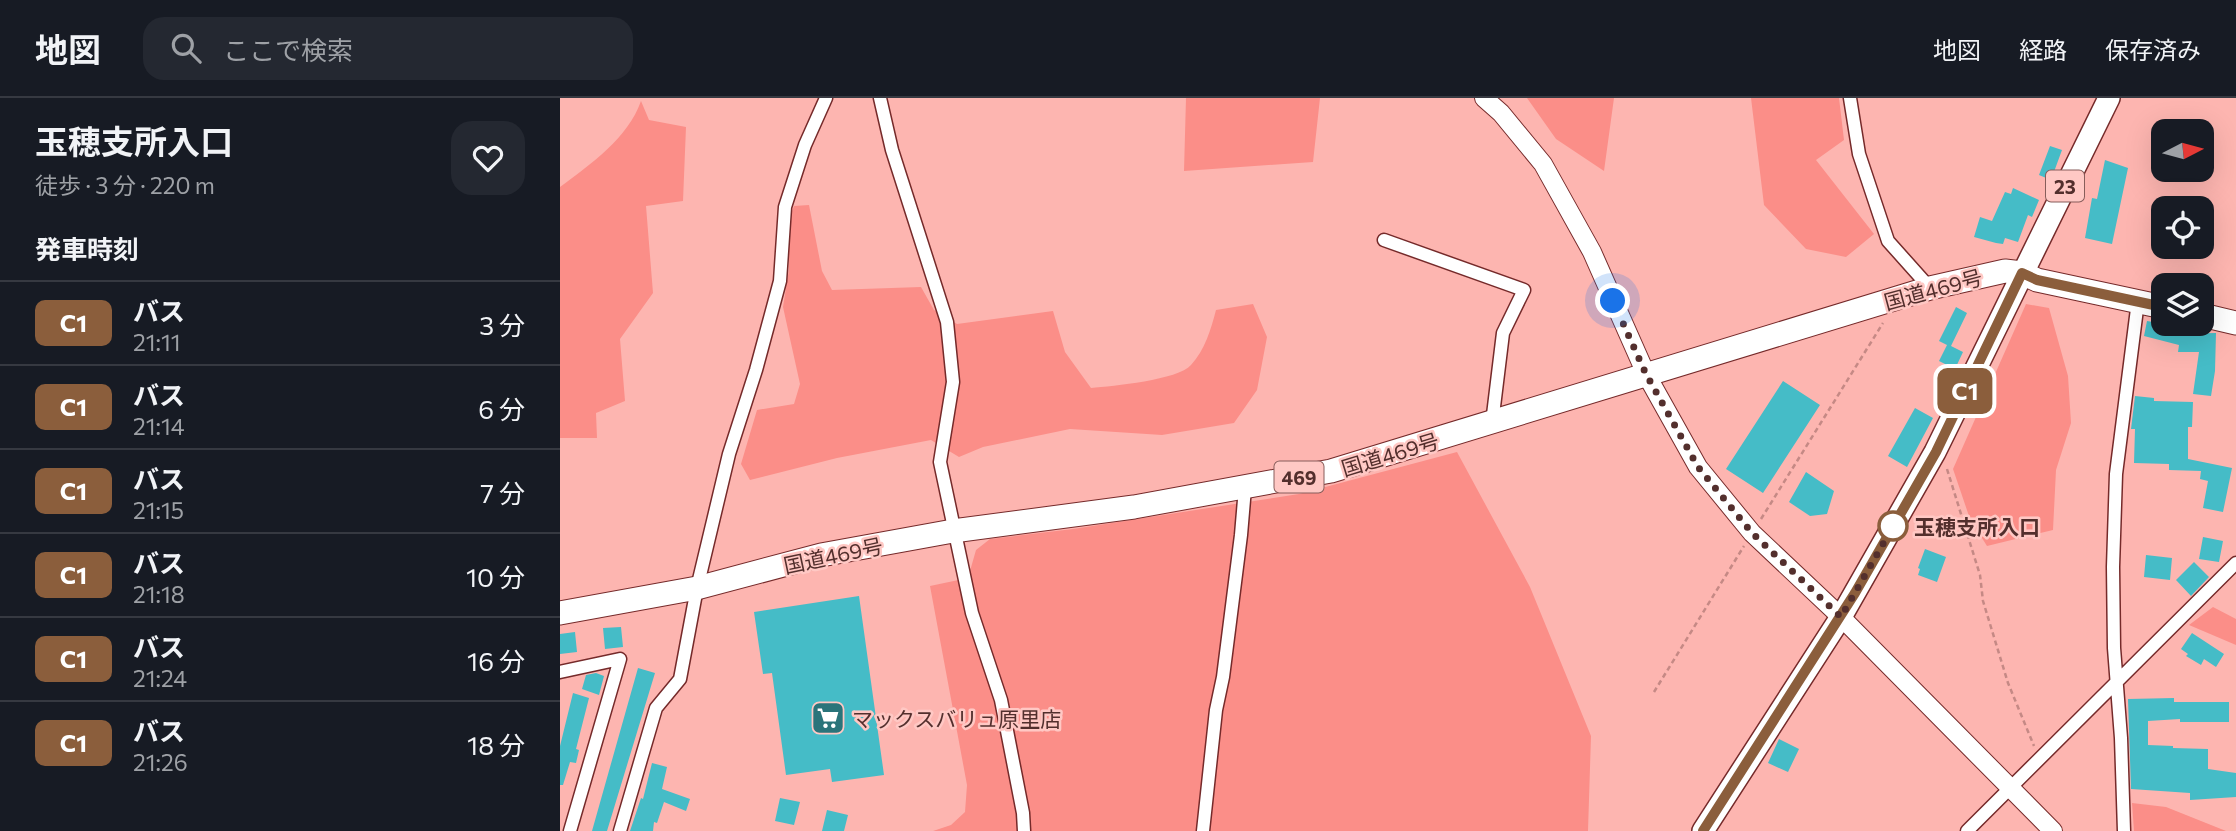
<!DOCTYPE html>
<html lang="ja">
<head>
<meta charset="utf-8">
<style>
	:root { --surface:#171b24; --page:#242831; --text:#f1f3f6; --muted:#9ea1a6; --line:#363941 }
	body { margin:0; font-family:Commissioner,"Noto Sans JP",sans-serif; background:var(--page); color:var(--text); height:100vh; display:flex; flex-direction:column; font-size:26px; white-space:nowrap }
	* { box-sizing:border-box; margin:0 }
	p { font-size:23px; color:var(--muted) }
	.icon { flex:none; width:38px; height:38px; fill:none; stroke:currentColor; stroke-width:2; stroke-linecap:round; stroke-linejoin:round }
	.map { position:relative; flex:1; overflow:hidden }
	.panel { display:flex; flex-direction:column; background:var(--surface); width:560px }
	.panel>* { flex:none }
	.badge { padding:0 14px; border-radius:10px; font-size:24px; line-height:46px }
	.needle { width:46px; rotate:84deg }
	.buttons { position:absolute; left:1591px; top:21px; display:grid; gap:14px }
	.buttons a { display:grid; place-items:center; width:63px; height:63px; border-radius:14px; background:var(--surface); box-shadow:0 7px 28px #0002; font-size:35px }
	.you { position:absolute; width:35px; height:35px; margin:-18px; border:5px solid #fff; border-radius:50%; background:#1a73e8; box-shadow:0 0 0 10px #1a73e833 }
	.map>.badge { position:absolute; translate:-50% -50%; box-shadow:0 0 0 4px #fff }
	h2 { padding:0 35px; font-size:26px; line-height:63px }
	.round { display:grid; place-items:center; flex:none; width:74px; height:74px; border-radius:21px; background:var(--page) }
	.head { display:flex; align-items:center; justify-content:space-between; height:119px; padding:0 35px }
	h1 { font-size:33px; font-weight:700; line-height:52px }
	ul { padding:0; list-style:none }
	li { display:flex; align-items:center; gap:21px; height:84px; padding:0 35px; border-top:2px solid var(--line) }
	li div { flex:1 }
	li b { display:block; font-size:26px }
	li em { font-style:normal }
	li .badge { min-width:77px; font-weight:700; text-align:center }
	header { display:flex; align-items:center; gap:42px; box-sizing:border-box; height:98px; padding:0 35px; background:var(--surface); border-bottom:2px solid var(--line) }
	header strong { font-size:33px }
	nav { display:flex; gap:38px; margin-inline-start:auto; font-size:24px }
	.search { width:490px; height:63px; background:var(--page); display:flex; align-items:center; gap:18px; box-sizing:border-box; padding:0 24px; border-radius:21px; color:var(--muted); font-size:26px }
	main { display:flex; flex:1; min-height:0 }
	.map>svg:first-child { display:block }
</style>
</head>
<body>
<header>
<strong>地図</strong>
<div class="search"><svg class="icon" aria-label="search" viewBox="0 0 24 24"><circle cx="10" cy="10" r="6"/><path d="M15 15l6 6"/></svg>ここで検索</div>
<nav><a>地図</a><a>経路</a><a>保存済み</a></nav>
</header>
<main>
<section class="panel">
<div class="head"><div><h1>玉穂支所入口</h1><p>徒歩 · 3 分 · 220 m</p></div><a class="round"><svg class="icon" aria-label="heart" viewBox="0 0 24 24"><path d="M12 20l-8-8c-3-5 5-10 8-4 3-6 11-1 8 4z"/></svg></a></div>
<h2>発車時刻</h2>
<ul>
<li><span class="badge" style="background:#8b5e3c;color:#fff">C1</span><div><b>バス</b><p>21:11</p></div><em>3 分</em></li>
<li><span class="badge" style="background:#8b5e3c;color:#fff">C1</span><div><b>バス</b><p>21:14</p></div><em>6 分</em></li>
<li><span class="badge" style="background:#8b5e3c;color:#fff">C1</span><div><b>バス</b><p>21:15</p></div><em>7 分</em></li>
<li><span class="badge" style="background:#8b5e3c;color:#fff">C1</span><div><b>バス</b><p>21:18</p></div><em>10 分</em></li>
<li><span class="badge" style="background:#8b5e3c;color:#fff">C1</span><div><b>バス</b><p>21:24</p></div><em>16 分</em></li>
<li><span class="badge" style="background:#8b5e3c;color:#fff">C1</span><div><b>バス</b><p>21:26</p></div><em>18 分</em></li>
</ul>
</section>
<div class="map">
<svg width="1676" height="733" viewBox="0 0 1676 733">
	<rect width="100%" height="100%" fill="#fdb5b0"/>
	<path fill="#fb8e88" d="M 626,0 L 760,0 L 753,64 L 624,73 Z
		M 967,0 L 1054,0 L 1044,73 L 996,41 Z
		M 1191,0 L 1279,0 L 1284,42 L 1256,62 L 1314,136 L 1286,159 L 1246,151 L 1204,107 Z
		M 81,3 L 89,22 L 126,29 L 123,103 L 86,108 L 93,195 L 60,241 L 65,303 L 36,315 L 37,340 L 0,340 L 0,89 C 31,66 68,40 81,3 Z
		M 249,107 L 262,173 L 272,192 L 361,189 L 374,212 L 397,226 L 493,213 L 505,254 L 531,290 C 553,288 618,282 631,267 C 645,252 651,231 656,212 L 693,206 L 707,239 L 697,292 L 674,325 L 602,337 L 510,331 L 423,349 L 399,359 L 371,342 L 277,360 L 190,382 L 181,366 L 197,312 L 234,306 L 240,286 L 223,209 L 229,171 L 228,124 L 234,108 Z
		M 1466,206 L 1489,210 L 1508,278 L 1511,325 L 1496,372 L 1493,432 L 1427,448 L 1410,421 L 1393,371 Z
		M 897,354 L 970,489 L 1031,638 L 1028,733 L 373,733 L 391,727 L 405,714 L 407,687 L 370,488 L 408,480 L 416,452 L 430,441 L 513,431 L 739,396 Z
		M 1653,509 L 1676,521 L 1676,547 L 1629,527 Z
		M 1572,705 L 1606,709 L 1666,733 L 1574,733 Z"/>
	<path fill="#45bcc7" d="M 1490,48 L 1502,52 L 1491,82 L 1479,77 Z
		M 1545,62 L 1568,70 L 1552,146 L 1525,140 L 1532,100 L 1537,101 Z
		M 1453,90 L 1479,102 L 1472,119 L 1468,117 L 1458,144 L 1445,140 L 1443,146 L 1436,145 L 1414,139 L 1420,119 L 1432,123 L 1445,94 L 1451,96 Z
		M 1396,209 L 1407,215 L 1391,248 L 1403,254 L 1395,271 L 1379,263 L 1387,247 L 1379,243 Z
		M 1587,223 L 1611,227 L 1609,236 L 1656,235 L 1655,273 L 1651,298 L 1633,296 L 1639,254 L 1618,254 L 1619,247 L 1584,238 Z
		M 1223,283 L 1260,307 L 1203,395 L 1166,371 Z
		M 1575,298 L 1594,300 L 1594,303 L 1633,304 L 1632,329 L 1628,329 L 1628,361 L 1672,370 L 1663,414 L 1643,410 L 1648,383 L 1640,381 L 1641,373 L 1609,372 L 1609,366 L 1574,365 L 1575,331 L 1571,331 Z
		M 1355,310 L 1373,320 L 1347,369 L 1328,358 Z
		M 1246,374 L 1274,393 L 1267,416 L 1250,418 L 1229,404 Z
		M 1643,439 L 1663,443 L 1659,464 L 1639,461 Z
		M 1365,451 L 1386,459 L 1377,484 L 1358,477 L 1360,471 L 1358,470 Z
		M 1586,457 L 1612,460 L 1610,482 L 1584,479 Z
		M 1634,464 L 1649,479 L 1631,498 L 1616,482 Z
		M 299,498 L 324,677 L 272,684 L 270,671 L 226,677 L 212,575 L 203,576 L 194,514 Z
		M 61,529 L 63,549 L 45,551 L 43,530 Z
		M 15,534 L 17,554 L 0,556 L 0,536 Z
		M 1632,535 L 1664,556 L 1656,569 L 1644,561 L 1641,567 L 1626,558 L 1628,556 L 1621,551 Z
		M 78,570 L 95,575 L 47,733 L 32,733 Z
		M 36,575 L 44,578 L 39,597 L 22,591 L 26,577 Z
		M 13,595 L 29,600 L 16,651 L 19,652 L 16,665 L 10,664 L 3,687 L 0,687 L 0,648 Z
		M 1614,600 L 1614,604 L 1669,604 L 1669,624 L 1620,624 L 1620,621 L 1588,623 L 1588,647 L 1613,648 L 1613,650 L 1648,651 L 1648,671 L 1676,675 L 1676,699 L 1630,702 L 1630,695 L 1571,691 L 1568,601 Z
		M 1219,641 L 1239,651 L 1228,674 L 1208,665 Z
		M 92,665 L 107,669 L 102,691 L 130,701 L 126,713 L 104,704 L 97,725 L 94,724 L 93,733 L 70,733 L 81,700 L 83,701 Z
		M 220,700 L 240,704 L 234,727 L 215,723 Z
		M 267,712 L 288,717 L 284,733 L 262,733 Z"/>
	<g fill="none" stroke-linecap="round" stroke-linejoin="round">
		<defs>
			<path id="street" d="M 320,0 L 332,52 L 387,224 L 393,284 L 380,364 L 412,515 L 441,602 L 463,715 L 464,733
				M 1290,0 L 1299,56 L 1328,143 L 1370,190
				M 824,142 L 964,192 L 943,235 L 932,325
				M 0,574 L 60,561 L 10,733
				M 60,733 L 96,610 L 120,581 L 137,490 L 169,356 L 196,272 L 220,183 L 225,109 L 245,47 L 266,0
				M 643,733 L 656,612 L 663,579 L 681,437 L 685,390
				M 1407,733 L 1676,465
				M 1564,733 L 1561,640 L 1554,550 L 1553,469 L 1556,376 L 1578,203"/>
			<path id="secondary" d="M 924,0 L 941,15 L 983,66 L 1032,154 L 1086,276 L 1138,369 L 1192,435 L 1281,519 L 1493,733"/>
			<path id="primary" d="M 1143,733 L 1281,519 L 1375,354 L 1549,0"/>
			<path id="highway" d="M 1642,217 L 1676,225
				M 0,515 L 137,490 L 261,457 L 393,433 L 574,409 L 771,373 L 1370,190 L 1445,173 L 1462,175 L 1477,182 L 1603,209"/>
		</defs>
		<use href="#street" stroke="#752a2a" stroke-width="15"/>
		<use href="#secondary" stroke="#752a2a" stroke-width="20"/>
		<use href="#primary" stroke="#752a2a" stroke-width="24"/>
		<use href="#highway" stroke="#752a2a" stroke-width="25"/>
		<path stroke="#c58985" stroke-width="2.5" stroke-dasharray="5 3.5" stroke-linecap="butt" d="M 1387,371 L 1420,477 L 1423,503 L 1448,585 L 1474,648
			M 1201,421 L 1323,225
			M 1094,594 L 1184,448"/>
		<use href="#street" stroke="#fff" stroke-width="12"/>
		<use href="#secondary" stroke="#fff" stroke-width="18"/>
		<use href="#primary" stroke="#fff" stroke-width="21"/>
		<use href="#highway" stroke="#fff" stroke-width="23"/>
	</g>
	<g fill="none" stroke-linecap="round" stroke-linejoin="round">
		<defs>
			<path id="line" d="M 1143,733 L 1295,495 L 1376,354 L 1462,175 L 1477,182 L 1603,209"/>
		</defs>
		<use href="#line" stroke="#fff" stroke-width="16"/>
		<use href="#line" stroke="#8b5e3c" stroke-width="10"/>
		<path stroke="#532f2d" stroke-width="7" stroke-dasharray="0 12.6" d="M 1053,203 L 1086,276 L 1138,369 L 1192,435 L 1281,519 L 1335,425 L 1333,428"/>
	</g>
	<defs>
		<symbol id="supermarket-square" viewBox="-11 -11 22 22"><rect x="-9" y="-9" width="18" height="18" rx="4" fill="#2a747a" stroke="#ffc8c4"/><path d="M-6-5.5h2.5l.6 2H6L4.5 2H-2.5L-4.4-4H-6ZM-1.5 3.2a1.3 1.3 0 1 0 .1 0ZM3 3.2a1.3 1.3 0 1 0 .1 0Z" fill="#fff"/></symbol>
	</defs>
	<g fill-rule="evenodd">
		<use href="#supermarket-square" x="249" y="601" width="38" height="38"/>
	</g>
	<circle fill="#fff" stroke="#8b5e3c" stroke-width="3.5" cx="1333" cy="428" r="14"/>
	<g text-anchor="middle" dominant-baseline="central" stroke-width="5" stroke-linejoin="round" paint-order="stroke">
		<g fill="#ffc8c4" stroke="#875d5a" stroke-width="2">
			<rect x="1486" y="72.5" width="38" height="31" rx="5"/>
			<rect x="714.5" y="363.5" width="49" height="31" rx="5"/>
		</g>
		<g font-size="19" font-weight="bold" fill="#532f2d">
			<text x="1505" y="88">23</text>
			<text x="739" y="379">469</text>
		</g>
		<g font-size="21" fill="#532f2d" stroke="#ffc8c4">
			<text transform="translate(1373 191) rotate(-15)">国道469号</text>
			<text transform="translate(830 356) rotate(-17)">国道469号</text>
			<text transform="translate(273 457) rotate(-12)">国道469号</text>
		</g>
		<g font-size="21" font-weight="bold" fill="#532f2d" stroke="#ffc8c4" text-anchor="start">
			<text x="1354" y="428">玉穂支所入口</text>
		</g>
		<g font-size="21" fill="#532f2d" stroke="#ffc8c4" text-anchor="start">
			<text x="292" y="620">マックスバリュ原里店</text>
		</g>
	</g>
</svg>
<div class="buttons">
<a><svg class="needle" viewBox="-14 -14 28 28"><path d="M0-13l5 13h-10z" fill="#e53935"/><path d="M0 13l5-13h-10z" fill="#9ea1a6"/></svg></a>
<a><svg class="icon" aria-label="locate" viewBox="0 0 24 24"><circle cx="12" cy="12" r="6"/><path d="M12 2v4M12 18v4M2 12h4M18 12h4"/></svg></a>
<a><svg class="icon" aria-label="layers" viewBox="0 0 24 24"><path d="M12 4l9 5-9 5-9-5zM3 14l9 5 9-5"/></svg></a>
</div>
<div class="you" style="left:1053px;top:203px"></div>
<b class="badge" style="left:1405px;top:293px;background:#8b5e3c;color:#fff">C1</b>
</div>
</main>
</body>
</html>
